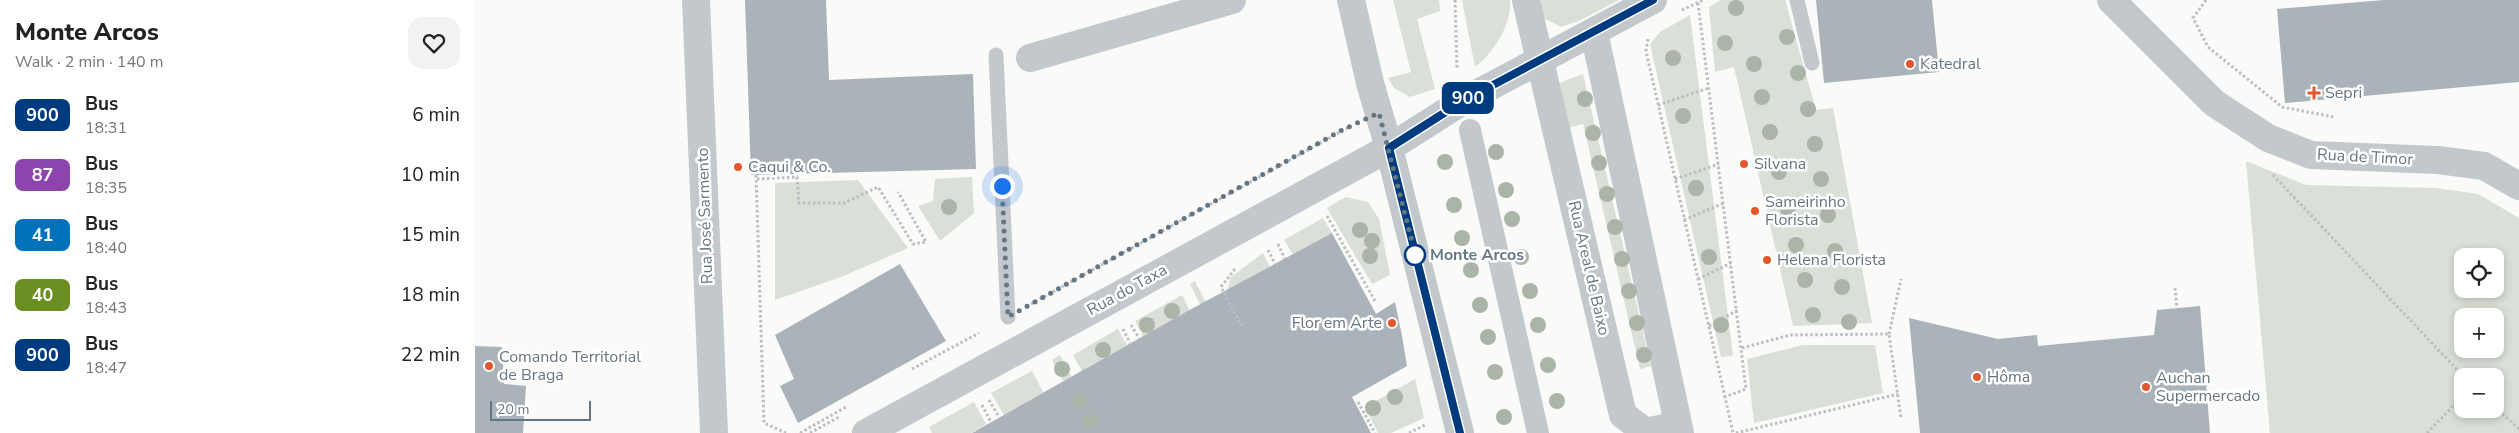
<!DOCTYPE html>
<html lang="en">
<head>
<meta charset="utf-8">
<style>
	:root { --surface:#fff; --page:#f2f2f2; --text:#222; --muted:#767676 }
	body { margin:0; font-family:"Nunito Sans",sans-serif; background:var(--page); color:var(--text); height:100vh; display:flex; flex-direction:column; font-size:19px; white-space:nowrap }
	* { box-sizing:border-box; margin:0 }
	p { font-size:16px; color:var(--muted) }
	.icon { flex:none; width:28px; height:28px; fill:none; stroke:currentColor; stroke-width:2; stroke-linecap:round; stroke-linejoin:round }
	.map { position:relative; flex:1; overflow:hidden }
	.sheet { display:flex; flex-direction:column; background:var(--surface); width:475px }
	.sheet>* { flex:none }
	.badge { padding:0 10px; border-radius:8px; font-size:18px; line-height:32px }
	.controls { position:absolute; left:1979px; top:248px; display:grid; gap:10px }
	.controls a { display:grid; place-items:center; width:50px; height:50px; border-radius:10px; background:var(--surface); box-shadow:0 2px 8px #0003; font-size:25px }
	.scale { position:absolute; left:15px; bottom:12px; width:101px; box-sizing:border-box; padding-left:5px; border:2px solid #657683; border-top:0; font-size:14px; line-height:18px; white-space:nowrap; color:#657683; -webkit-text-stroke:4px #fff; paint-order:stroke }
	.you { position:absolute; width:25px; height:25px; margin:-12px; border:4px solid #fff; border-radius:50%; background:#1a73e8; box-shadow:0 0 0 8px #1a73e833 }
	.map>.badge { position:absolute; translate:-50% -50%; box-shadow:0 0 0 2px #fff }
	.round { display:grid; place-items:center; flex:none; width:52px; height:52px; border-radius:15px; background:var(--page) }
	.head { display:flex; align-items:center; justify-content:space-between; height:85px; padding:0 15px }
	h1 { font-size:24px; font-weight:800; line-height:38px }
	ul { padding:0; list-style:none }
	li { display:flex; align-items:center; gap:15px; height:60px; padding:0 15px }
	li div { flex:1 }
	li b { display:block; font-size:19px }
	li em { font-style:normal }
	li .badge { min-width:55px; font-weight:700; text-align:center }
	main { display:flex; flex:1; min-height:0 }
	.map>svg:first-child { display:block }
</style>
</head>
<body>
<main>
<section class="sheet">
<div class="head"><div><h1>Monte Arcos</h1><p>Walk · 2 min · 140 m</p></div><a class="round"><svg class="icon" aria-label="heart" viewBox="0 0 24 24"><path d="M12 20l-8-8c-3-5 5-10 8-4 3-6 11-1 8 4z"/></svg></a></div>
<ul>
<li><span class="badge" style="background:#003b80;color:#fff">900</span><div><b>Bus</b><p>18:31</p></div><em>6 min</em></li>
<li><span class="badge" style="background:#8e44ad;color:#fff">87</span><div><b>Bus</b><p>18:35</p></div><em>10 min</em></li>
<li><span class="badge" style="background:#0072bc;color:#fff">41</span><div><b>Bus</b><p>18:40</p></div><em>15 min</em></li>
<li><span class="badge" style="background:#6b8e23;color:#fff">40</span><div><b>Bus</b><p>18:43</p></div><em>18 min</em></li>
<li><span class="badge" style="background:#003b80;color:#fff">900</span><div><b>Bus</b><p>18:47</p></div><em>22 min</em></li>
</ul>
</section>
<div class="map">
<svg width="2044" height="433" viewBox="0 0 2044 433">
	<rect width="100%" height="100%" fill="#fafaf8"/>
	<path fill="#dadfd7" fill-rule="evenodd" d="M 918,0 L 964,0 L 965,11 L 942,19 L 960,89 L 935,97 L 919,88 L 913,78 L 936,72 Z
		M 987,0 L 1035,0 C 1037,25 1018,53 1000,67 Z
		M 1061,0 L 1144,0 L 1106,20 L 1086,27 L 1070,19 Z
		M 1246,0 L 1310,0 L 1341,110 L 1358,108 L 1397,323 L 1318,326 L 1259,67 L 1240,72 L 1234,7 Z
		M 1215,15 L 1258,356 L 1246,357 L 1175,44 L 1185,32 Z
		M 1108,74 L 1176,366 L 1165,369 L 1108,124 L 1093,128 L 1082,84 Z
		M 1771,161 L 1831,185 L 1961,188 L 2003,194 L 2044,218 L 2044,433 L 1795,433 ZM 1988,256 L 2020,256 L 2020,289 L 1988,289 ZM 1988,316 L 2020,316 L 2020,349 L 1988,349 ZM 1988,376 L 2020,376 L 2020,409 L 1988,409 Z
		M 497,177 L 499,213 L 465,241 L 443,206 L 458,201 L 460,179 Z
		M 383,180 L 433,248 L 366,277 L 300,300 L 300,183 Z
		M 871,197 L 893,202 L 904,219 L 915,275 L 897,284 L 852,208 Z
		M 848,218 L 857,233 L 818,254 L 809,240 Z
		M 788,253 L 795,267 L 752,290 L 756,277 Z
		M 720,281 L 757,354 L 751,357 L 715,284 Z
		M 707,295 L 748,375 L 744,378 L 709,313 L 668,336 L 660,321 Z
		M 643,329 L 652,345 L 611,368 L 647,433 L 641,433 L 598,355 Z
		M 1328,345 L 1400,345 L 1408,393 L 1279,423 L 1272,359 Z
		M 585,355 L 627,433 L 617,433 L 577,360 Z
		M 557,371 L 568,392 L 529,415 L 516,393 Z
		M 940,379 L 949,418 L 916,433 L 903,433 L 890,407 Z
		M 499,402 L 511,424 L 496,433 L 457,433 L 454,427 Z"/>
	<path fill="#aab3b9" d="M 270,0 L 351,0 L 354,80 L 498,74 L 501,169 L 276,175 Z
		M 1341,0 L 1457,0 L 1464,72 L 1349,83 Z
		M 1909,0 L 2044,0 L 2044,82 L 1810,103 L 1802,9 Z
		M 857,233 L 901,314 L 920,302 L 927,336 L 932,366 L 877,397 L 896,433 L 497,433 L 709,313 Z
		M 425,264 L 471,341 L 323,423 L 305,386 L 319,379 L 300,335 Z
		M 1725,306 L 1735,433 L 1445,433 L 1434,318 L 1523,339 L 1562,335 L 1563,346 L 1679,335 L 1682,310 Z
		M 0,346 L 27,347 L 29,384 L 51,386 L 48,433 L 0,433 Z"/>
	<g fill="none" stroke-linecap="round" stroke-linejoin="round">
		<path stroke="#bbbfc2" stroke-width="3" stroke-dasharray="2.5 2.5" stroke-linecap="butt" d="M 980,0 L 982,68
			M 1731,0 L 1718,18 L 1733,47 L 1807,107 L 1859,117
			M 1223,3 L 1271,389 L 1250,397 L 1258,433
			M 1207,10 L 1228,0
			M 1173,39 L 1171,51 L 1250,397
			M 1183,105 L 1234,88
			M 281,175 L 289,423 L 311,433
			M 1798,175 L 1988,376
			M 282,179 L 322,177 L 324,203 L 369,203 L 403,187 L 438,244 L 451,242 L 423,192
			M 1200,179 L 1244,164
			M 852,216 L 900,301
			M 1209,220 L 1249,203
			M 803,244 L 810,259
			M 793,250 L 800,264
			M 760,269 L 746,287 L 766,325 L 770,322
			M 1223,279 L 1256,263
			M 1700,288 L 1702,308
			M 556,304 L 876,126
			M 656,325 L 664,338
			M 1234,326 L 1263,310
			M 648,329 L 655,343
			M 1414,334 L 1426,279
			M 1267,348 L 1315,335 L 1414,334 L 1426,418
			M 437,369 L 504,333
			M 514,400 L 524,417
			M 883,402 L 900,433
			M 507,405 L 516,422
			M 2020,407 L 2044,429
			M 325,433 L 371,407
			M 335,433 L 364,417
			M 934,433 L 952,424
			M 1261,433 L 1423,394
			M 1952,433 L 1988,396"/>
		<path stroke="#c3c8cc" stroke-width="15" d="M 1322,0 L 1337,63
			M 521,55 L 533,317"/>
		<path stroke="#c3c8cc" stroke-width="22" d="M 995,130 L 1063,433"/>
		<path stroke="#c3c8cc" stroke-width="28" d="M 221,0 L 239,433
			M 876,0 L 895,83 L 914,148
			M 1636,0 L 1739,103 L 1793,138 L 1836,155 L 1963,160 L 2009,166 L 2044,186
			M 1119,32 L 1205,433
			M 555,58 L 757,0
			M 1065,61 L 1148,415 L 1171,432 L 1203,425"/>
		<path stroke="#c3c8cc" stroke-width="28" d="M 1051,0 L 1065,61
			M 391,433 L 914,148
			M 985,433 L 914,148 L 988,101 L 1178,0"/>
	</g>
	<g fill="#aab4a7">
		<circle cx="1261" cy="8" r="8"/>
		<circle cx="1312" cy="37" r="8"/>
		<circle cx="1250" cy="43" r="8"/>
		<circle cx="1198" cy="58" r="8"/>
		<circle cx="1279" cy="64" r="8"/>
		<circle cx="1323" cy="73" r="8"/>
		<circle cx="1287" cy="97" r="8"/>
		<circle cx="1110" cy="99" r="8"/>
		<circle cx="1333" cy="109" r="8"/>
		<circle cx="1208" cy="116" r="8"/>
		<circle cx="1295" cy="132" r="8"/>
		<circle cx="1118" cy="133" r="8"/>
		<circle cx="1340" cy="144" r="8"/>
		<circle cx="1021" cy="152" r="8"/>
		<circle cx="970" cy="162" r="8"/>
		<circle cx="1124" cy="163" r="8"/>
		<circle cx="1304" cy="172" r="8"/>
		<circle cx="1346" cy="179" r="8"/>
		<circle cx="1221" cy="188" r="8"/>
		<circle cx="1031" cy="190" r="8"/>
		<circle cx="1132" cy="194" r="8"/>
		<circle cx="979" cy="205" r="8"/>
		<circle cx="474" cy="207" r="8"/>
		<circle cx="1313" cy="209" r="8"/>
		<circle cx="1353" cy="215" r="8"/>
		<circle cx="1037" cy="219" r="8"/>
		<circle cx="1140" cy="227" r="8"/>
		<circle cx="885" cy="230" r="8"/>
		<circle cx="987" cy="238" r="8"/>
		<circle cx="897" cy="241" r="8"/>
		<circle cx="1321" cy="245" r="8"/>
		<circle cx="1360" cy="251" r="8"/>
		<circle cx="895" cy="256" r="8"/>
		<circle cx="1046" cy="257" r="8"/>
		<circle cx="1234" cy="257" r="8"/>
		<circle cx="1147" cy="259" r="8"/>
		<circle cx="996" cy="270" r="8"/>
		<circle cx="1330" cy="280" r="8"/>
		<circle cx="1367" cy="287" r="8"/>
		<circle cx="1055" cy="291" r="8"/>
		<circle cx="1154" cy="291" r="8"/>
		<circle cx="1005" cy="305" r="8"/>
		<circle cx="697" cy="311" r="8"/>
		<circle cx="1338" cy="315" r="8"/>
		<circle cx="1374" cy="322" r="8"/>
		<circle cx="1162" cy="323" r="8"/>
		<circle cx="672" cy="325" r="8"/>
		<circle cx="1063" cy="325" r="8"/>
		<circle cx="1246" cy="325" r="8"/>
		<circle cx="1013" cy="337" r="8"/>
		<circle cx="628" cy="350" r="8"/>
		<circle cx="1169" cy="355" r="8"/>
		<circle cx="1073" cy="365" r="8"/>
		<circle cx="587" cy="369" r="8"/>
		<circle cx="1020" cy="372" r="8"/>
		<circle cx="920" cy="397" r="8"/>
		<circle cx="604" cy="401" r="8"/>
		<circle cx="1082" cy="401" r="8"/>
		<circle cx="898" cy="408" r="8"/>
		<circle cx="1029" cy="417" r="8"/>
		<circle cx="615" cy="421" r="8"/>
	</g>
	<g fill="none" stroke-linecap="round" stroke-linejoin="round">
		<defs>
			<path id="line" d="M 985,433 L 914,148 L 988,101 L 1178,0"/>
		</defs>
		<use href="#line" stroke="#fff" stroke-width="11"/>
		<use href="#line" stroke="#003b80" stroke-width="8"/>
		<path stroke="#657683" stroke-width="5" stroke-dasharray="0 9" d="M 527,186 L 533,317 L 867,130 L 904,113 L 942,261 L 940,255"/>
	</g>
	<g fill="#e4572e" stroke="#fff" stroke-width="2">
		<circle cx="1435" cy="64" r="5"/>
		<path d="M1836.5 85.5h5v5h5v5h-5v5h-5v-5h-5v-5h5z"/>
		<circle cx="1269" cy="164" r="5"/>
		<circle cx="263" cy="167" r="5"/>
		<circle cx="1280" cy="211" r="5"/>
		<circle cx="1292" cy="260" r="5"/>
		<circle cx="917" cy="323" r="5"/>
		<circle cx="14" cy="366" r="5"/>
		<circle cx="1502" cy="377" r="5"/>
		<circle cx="1671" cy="387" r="5"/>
	</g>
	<circle fill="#fff" stroke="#003b80" stroke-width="2.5" cx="940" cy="255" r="10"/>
	<g text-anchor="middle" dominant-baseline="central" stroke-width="5" stroke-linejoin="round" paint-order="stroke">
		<g font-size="16" fill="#657683" stroke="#fff" text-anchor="start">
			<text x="1445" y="64">Katedral</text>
			<text x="1850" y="93">Sepri</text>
			<text x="1279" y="164">Silvana</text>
			<text x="273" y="167">Caqui &amp; Co.</text>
			<text x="1290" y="202">Sameirinho<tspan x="1290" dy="18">Florista</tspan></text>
			<text x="1302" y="260">Helena Florista</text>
			<text x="907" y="323" text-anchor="end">Flor em Arte</text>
			<text x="24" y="357">Comando Territorial<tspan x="24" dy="18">de Braga</tspan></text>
			<text x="1512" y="377">Hôma</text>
			<text x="1681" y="378">Auchan<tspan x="1681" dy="18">Supermercado</tspan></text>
		</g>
		<g font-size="16" fill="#657683" stroke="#fff">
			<text transform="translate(1890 157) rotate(3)">Rua de Timor</text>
			<text transform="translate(230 216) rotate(-92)">Rua José Sarmento</text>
			<text transform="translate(1114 268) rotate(77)">Rua Areal de Baixo</text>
			<text transform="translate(652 290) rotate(-29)">Rua do Taxa</text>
		</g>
		<g font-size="16" font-weight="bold" fill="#657683" stroke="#fff" text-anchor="start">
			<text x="955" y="255">Monte Arcos</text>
		</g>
	</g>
</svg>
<div class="controls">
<a><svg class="icon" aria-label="locate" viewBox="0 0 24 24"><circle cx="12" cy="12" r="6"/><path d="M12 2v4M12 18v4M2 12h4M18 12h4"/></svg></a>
<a>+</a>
<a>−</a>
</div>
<div class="scale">20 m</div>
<div class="you" style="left:527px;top:186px"></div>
<b class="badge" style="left:993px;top:98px;background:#003b80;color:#fff">900</b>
</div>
</main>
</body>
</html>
